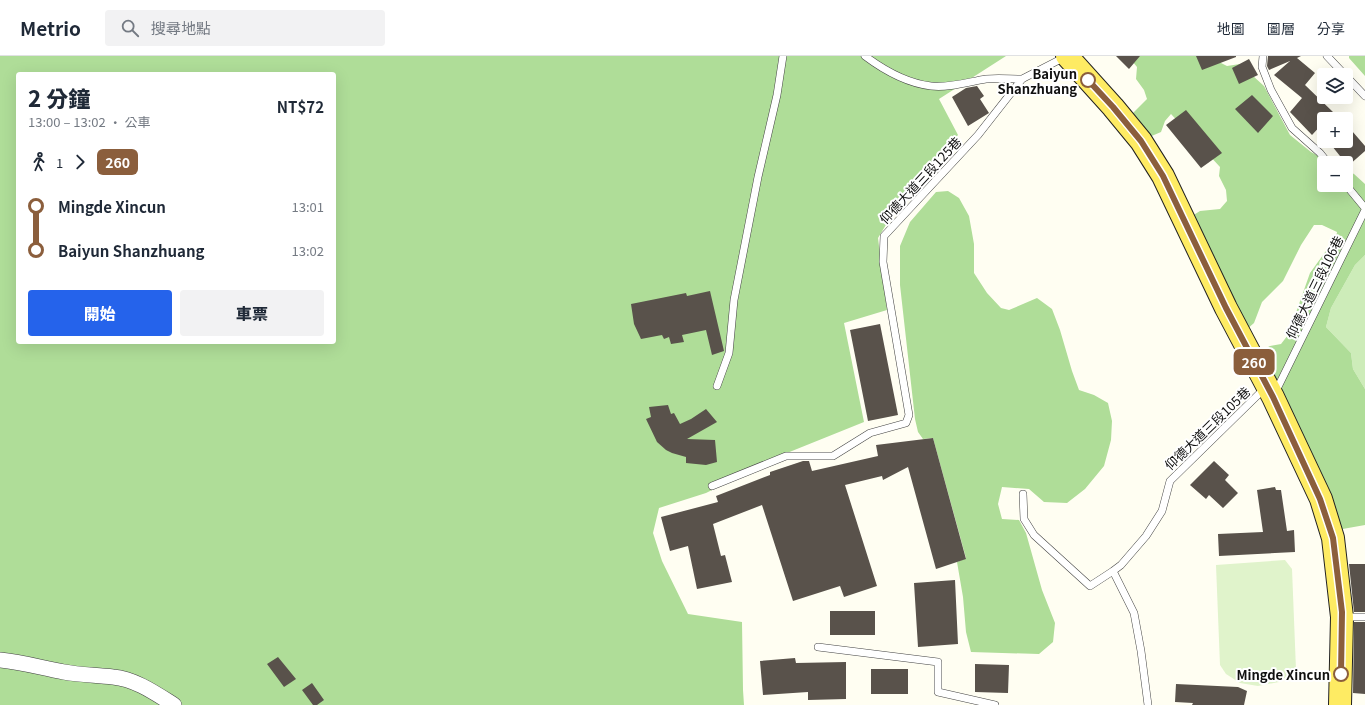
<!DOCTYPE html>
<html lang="zh-TW">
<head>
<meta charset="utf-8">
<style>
	:root { --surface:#fff; --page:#f2f2f3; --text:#1f2937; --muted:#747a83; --line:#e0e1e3; --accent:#2563eb }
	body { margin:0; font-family:Georgia,"Noto Sans TC",serif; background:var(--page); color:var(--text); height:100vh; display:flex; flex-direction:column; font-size:15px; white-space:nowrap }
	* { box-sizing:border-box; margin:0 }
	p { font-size:13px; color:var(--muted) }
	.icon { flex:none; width:22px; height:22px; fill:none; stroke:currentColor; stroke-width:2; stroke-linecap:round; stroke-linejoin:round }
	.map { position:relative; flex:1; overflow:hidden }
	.sheet { position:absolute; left:16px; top:16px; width:320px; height:272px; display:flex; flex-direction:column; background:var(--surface); border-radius:4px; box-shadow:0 4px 16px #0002 }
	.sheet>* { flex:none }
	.badge { padding:0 8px; border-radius:6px; font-size:14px; line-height:26px }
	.buttons { position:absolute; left:1317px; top:12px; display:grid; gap:8px }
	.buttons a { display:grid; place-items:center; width:36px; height:36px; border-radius:4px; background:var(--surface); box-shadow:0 4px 16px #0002; font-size:20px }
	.map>.badge { position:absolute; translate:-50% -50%; box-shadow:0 0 0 2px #fff }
	.legs { display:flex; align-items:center; gap:6px; height:44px; padding:0 12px; font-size:13px }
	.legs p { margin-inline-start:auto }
	.overview { display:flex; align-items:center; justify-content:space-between; height:68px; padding:0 12px }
	h1 { font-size:22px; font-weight:800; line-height:30px }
	.action { display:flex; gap:8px; margin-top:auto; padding:8px 12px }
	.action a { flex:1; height:46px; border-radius:4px; background:var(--accent); color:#fff; font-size:16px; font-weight:800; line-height:46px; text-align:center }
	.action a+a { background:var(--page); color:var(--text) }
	ul { padding:0 12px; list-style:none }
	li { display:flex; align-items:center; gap:14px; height:44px; font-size:15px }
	li i { display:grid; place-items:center; width:6px; height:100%; margin:0 5px; background:currentColor }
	li i::after { content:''; width:10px; height:10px; margin:-5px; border:3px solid; border-radius:50%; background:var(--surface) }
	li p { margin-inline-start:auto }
	li:first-child i { background:linear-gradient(#0000 50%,currentColor 0) }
	li:last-child i { background:linear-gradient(currentColor 50%,#0000 0) }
	header { display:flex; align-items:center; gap:24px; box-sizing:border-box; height:56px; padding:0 20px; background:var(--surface); border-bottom:1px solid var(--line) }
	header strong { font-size:19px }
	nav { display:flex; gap:22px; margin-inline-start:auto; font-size:14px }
	.search { width:280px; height:36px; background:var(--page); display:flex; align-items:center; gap:10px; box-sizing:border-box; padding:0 14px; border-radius:4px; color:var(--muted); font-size:15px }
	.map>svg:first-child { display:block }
</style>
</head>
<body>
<header>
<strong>Metrio</strong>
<div class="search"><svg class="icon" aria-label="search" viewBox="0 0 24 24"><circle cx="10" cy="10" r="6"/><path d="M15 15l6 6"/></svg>搜尋地點</div>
<nav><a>地圖</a><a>圖層</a><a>分享</a></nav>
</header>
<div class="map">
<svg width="1365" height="649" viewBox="0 0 1365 649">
	<rect width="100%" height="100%" fill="#fffef2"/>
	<path fill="#cdecb9" d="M 1365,199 L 1365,333 L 1353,313 L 1351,297 L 1326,271 L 1331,252 L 1355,209 Z"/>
	<path fill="#afdd98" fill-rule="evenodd" d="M 0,0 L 1006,0 L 939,43 L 958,79 L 904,139 L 878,182 L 887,254 L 844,267 L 864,366 L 787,397 L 706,437 L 659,452 L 653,477 L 662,505 L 688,558 L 742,566 L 743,634 L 744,649 L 0,649 ZM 18,18 L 334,18 L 334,286 L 18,286 Z
		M 1128,0 L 1207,0 L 1227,10 L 1240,8 L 1264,30 L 1290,79 L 1311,96 L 1332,107 L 1324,107 L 1324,129 L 1346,129 L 1346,114 L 1354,118 L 1365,128 L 1365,199 L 1355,209 L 1331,252 L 1326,271 L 1351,297 L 1353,313 L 1365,333 L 1365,469 L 1337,474 L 1258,296 L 1270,290 L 1281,288 L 1288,279 L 1310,217 L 1336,181 L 1337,176 L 1322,169 L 1314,169 L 1301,189 L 1283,225 L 1262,246 L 1254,267 L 1246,274 L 1192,160 L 1200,155 L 1220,153 L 1227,145 L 1226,134 L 1219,120 L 1220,111 L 1171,58 L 1165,65 L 1161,76 L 1147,82 L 1131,59 L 1147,43 L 1144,34 L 1136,23 L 1137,11 Z
		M 1349,0 L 1365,0 L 1365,20 L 1349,2 Z
		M 948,135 L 959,142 L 969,160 L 974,188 L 974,217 L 987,237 L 1001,252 L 1009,254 L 1037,242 L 1052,253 L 1060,274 L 1072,315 L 1079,334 L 1094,339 L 1108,347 L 1112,365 L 1111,384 L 1104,410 L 1085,433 L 1067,447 L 1044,446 L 1029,433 L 1002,431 L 998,448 L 1002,463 L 1019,464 L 1026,477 L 1042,534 L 1055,567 L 1053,586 L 1039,598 L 971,596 L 966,576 L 963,541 L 957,506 L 966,502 L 933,382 L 923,383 L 918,376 L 915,363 L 900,229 L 900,190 L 910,166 L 936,136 Z"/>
	<path fill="#e0f3cb" d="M 1285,504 L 1292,513 L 1296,614 L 1279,626 L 1258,630 L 1240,627 L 1226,618 L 1220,609 L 1216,509 Z"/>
	<path fill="#59524b" d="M 1116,0 L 1140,0 L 1129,13 Z
		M 1196,0 L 1236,0 L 1236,1 L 1202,14 Z
		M 1268,0 L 1301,0 L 1297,2 L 1315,17 L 1305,29 L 1333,56 L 1327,63 L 1324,63 L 1324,66 L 1312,79 L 1290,56 L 1302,42 L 1274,19 L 1290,5 L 1269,14 L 1267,10 Z
		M 1249,3 L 1258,19 L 1239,28 L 1232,12 Z
		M 977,30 L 984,40 L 980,43 L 989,57 L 968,70 L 952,41 L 966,32 Z
		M 1252,39 L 1273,60 L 1258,77 L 1235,53 Z
		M 1186,54 L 1222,97 L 1201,112 L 1166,69 Z
		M 1346,68 L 1365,90 L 1365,95 L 1348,110 L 1328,85 L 1346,85 Z
		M 710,235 L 724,295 L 712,299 L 706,274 L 682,279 L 684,286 L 671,288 L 669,281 L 664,283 L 662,279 L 641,283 L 634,268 L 631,248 L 686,237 L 687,240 Z
		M 880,268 L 898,359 L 868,365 L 850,274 Z
		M 668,349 L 671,358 L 674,357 L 680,368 L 691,363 L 706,353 L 717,366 L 687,383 L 715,384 L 717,406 L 706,409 L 686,407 L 686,401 L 672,397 L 666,394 L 657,386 L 646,363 L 651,361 L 649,351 Z
		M 933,382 L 966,503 L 936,513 L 908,411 L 883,424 L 882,420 L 845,429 L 877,530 L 844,541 L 840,530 L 793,545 L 762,449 L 713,468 L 721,500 L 725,499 L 732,526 L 697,533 L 688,490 L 670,495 L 661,461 L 718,446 L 716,440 L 770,419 L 770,416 L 803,405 L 809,405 L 812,415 L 878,400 L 876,389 Z
		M 1214,405 L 1229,419 L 1225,424 L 1238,437 L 1223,452 L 1209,439 L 1206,443 L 1190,429 Z
		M 1275,431 L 1276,434 L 1281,434 L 1287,475 L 1294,474 L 1295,496 L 1219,500 L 1218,478 L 1263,476 L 1257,434 Z
		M 1349,508 L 1365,508 L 1365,556 L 1354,556 Z
		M 955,524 L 958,588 L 918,591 L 914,527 Z
		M 830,555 L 875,555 L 875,579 L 830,579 Z
		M 1354,566 L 1365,566 L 1365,638 L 1353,637 Z
		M 278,601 L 296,623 L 284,631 L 267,608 Z
		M 795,602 L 796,607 L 846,606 L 846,643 L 808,644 L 808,636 L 763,639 L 760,605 Z
		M 975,608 L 1009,609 L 1008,637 L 975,636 Z
		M 871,613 L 908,613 L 908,638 L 871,638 Z
		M 312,627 L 324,644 L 317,649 L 313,649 L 302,634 Z
		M 1176,628 L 1238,631 L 1247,635 L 1244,649 L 1192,649 L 1193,647 L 1175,646 Z"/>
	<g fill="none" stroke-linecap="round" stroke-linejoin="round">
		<defs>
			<path id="lane" d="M 865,0 C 885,15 906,27 931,30 C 949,32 968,26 986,23 C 998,22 1010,23 1022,23
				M 1263,0 L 1262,11 L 1271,34 L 1292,72 L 1320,97 L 1328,107
				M 1327,0 L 1345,19
				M 1346,20 L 1365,40
				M 1346,129 L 1365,152
				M 717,330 L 729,297 L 734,244 L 758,121 L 777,39 L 783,0
				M 1275,337 L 1365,154
				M 712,430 L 786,400 L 833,400 L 870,377 L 906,367 L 909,359 L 883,206 L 884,180 L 978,79 L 1022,23 L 1065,1
				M 1023,438 L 1024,463 L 1034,479 L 1090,530 L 1113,515
				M 1344,561 L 1365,561
				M 818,591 L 938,606 L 938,636 L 995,649
				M 1148,649 L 1141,595 L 1134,557 L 1113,515 L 1121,509 L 1146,480 L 1162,455 L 1170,425 L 1265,332"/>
			<path id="street" d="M 0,604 C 22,606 42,612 64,616 C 80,619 96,619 113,621 C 135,623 155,637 174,649"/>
			<path id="primary" d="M 1067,0 L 1113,51 L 1141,85 L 1163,120 L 1226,252 L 1273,341 L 1321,443 L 1333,482 L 1342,561 L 1340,649"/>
		</defs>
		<use href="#lane" stroke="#434343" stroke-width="8"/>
		<use href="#street" stroke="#434343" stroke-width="16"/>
		<use href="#primary" stroke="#212121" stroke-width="24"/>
		<use href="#lane" stroke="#fff" stroke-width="7"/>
		<use href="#street" stroke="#fff" stroke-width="15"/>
		<use href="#primary" stroke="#feeb63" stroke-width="22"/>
	</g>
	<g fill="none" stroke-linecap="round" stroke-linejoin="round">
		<defs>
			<path id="line-1" d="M 1088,24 L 1113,51 L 1141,85 L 1163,120 L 1226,252 L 1273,341 L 1320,443 L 1333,482 L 1342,556 L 1341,618"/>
		</defs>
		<use href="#line-1" stroke="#fff" stroke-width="9"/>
		<use href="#line-1" stroke="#8b5e3c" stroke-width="6"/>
	</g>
	<g fill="#fff" stroke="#8b5e3c" stroke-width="2">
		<circle cx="1088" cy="24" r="7"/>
		<circle cx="1341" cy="618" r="7"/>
	</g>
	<g text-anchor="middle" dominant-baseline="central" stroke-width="4" stroke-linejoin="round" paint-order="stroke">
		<g font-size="13" font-weight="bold" fill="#101010" stroke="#fff" text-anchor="end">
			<text x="1077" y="17">Baiyun<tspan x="1077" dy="15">Shanzhuang</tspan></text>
			<text x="1330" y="618">Mingde Xincun</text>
		</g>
		<g font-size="13" fill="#101010" stroke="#fff">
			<text transform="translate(920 124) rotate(-47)">仰德大道三段125巷</text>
			<text transform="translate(1314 231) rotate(-64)">仰德大道三段106巷</text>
			<text transform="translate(1207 372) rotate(-44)">仰德大道三段105巷</text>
		</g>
	</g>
</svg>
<div class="buttons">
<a><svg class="icon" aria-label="layers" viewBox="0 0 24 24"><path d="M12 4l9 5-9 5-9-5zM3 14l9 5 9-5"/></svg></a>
<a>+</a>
<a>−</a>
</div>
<b class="badge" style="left:1254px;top:306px;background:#8b5e3c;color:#fff">260</b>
<section class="sheet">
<div class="overview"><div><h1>2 分鐘</h1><p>13:00 – 13:02 · 公車</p></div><b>NT$72</b></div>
<div class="legs"><svg class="icon" aria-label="walk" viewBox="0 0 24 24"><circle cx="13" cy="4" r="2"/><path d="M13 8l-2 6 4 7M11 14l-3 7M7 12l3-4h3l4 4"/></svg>1<svg class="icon" aria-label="forward" viewBox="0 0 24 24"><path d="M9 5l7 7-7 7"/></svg><b class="badge" style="background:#8b5e3c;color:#fff">260</b></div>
<ul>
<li><i style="color:#8b5e3c"></i><b>Mingde Xincun</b><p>13:01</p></li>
<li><i style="color:#8b5e3c"></i><b>Baiyun Shanzhuang</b><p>13:02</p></li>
</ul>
<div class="action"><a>開始</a><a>車票</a></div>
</section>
</div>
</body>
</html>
